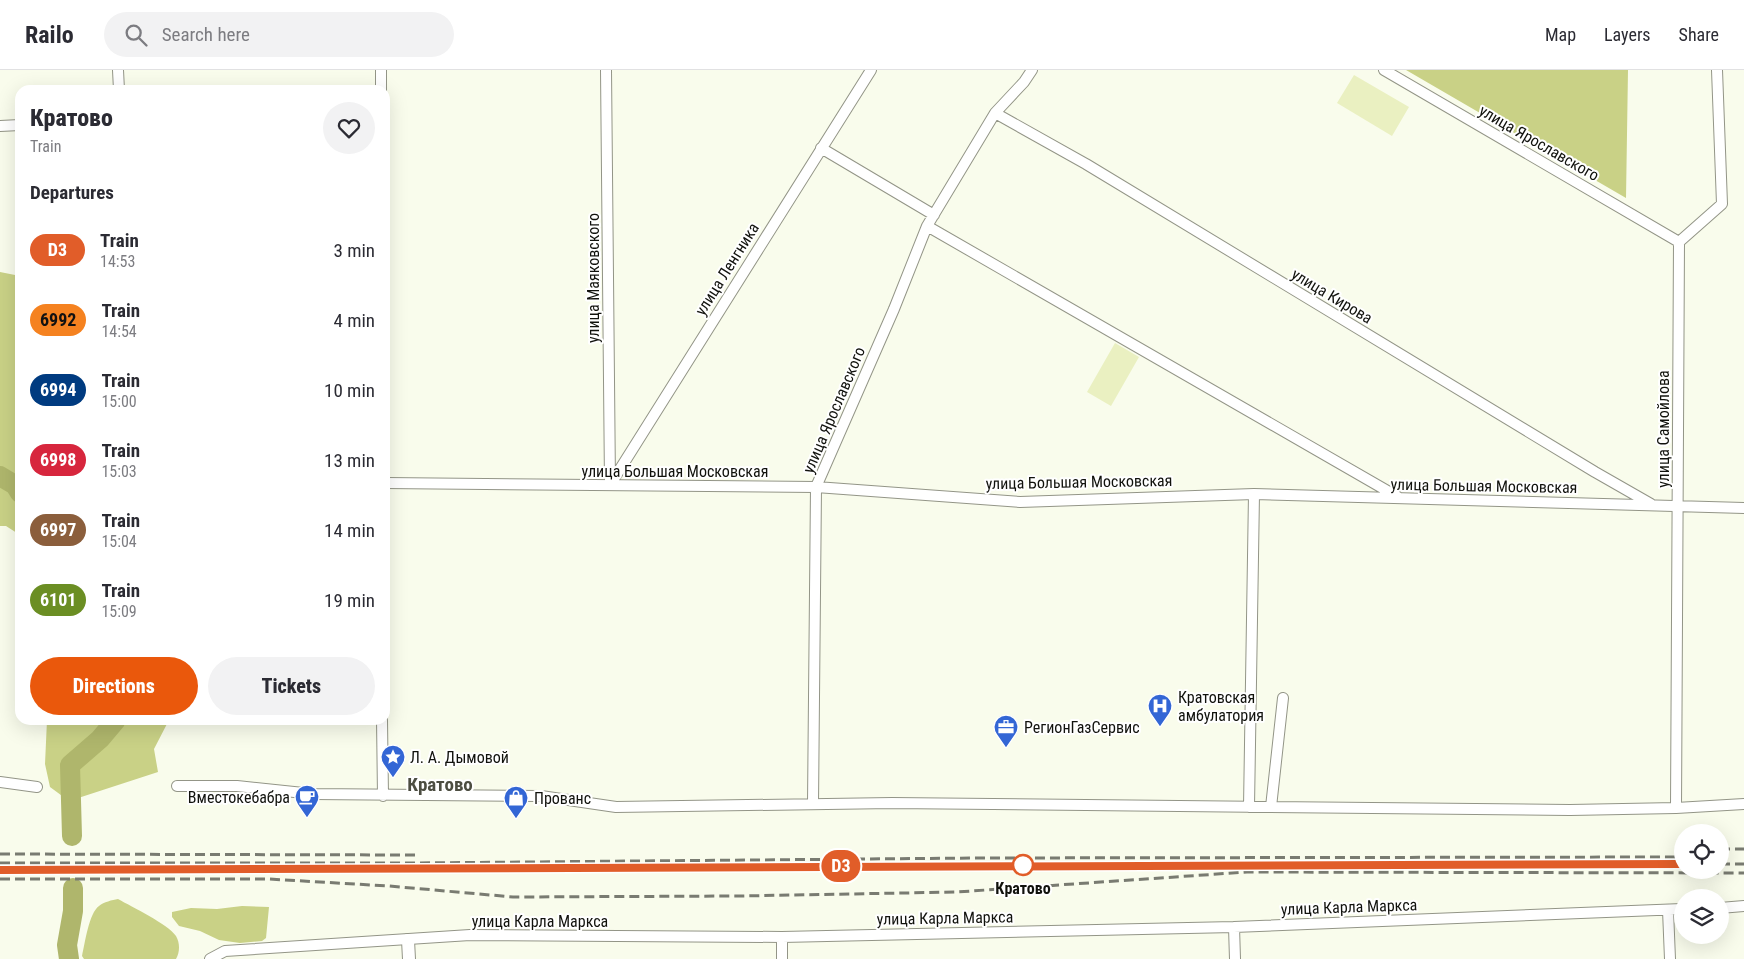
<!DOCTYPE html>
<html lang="en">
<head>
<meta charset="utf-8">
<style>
	:root { --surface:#fff; --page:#f2f2f3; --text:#2b2b33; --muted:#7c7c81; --line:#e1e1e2; --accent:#ea580c }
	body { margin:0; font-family:"Roboto Condensed",sans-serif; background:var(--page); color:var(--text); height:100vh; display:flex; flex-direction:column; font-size:19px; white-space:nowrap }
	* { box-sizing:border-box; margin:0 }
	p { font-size:16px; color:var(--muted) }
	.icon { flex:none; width:28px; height:28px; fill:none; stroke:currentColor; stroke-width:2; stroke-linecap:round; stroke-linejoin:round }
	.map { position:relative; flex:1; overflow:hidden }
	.drawer { position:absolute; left:15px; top:15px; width:375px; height:640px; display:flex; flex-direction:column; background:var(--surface); border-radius:15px; box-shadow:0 5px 20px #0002 }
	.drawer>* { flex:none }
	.badge { padding:0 10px; border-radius:16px; font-size:18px; line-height:32px }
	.buttons { position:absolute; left:1674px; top:754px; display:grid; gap:10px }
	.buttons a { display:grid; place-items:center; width:55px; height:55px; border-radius:50%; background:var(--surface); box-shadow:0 5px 20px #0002; font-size:25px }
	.map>.badge { position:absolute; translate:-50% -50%; box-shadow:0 0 0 2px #fff }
	h2 { padding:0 15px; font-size:19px; line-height:45px }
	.round { display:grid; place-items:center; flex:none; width:52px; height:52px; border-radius:26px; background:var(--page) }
	.headline { display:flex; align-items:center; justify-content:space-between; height:85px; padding:0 15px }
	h1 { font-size:24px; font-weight:800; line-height:38px }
	.button { display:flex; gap:10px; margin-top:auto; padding:10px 15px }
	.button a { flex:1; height:58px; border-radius:30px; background:var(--accent); color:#fff; font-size:20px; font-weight:800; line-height:58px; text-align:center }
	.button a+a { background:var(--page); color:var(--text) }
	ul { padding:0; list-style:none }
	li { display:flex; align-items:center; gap:15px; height:70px; padding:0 15px }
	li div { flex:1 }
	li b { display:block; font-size:19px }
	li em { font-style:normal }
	li .badge { min-width:55px; font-weight:700; text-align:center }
	header { display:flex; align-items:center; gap:30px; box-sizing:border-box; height:70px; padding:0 25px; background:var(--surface); border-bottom:1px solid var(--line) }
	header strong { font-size:24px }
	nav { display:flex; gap:28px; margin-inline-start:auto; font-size:18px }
	.search { width:350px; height:45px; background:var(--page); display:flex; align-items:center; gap:12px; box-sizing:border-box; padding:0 18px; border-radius:28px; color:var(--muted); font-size:19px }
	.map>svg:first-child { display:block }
</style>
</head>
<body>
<header>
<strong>Railo</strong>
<div class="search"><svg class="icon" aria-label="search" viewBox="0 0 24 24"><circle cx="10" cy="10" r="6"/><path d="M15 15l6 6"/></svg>Search here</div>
<nav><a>Map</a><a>Layers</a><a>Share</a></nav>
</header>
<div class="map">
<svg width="1744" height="889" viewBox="0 0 1744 889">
	<rect width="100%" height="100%" fill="#f9fcec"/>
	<path fill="#eaf0c1" d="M 1354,5 L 1409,37 L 1392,66 L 1337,33 Z
		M 1115,273 L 1139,287 L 1111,336 L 1087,322 Z"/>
	<path fill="#c9d186" d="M 1406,0 L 1628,0 L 1626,128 Z
		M 0,202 L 20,206 L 20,465 L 6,456 L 0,456 Z
		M 47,650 L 169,650 L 154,679 L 158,702 L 69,731 L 50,717 L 45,694 Z
		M 118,829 C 132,837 168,854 176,866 C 180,873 180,882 176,889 L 84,889 L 82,886 C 85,873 89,843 99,836 C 104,832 112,830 118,829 Z
		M 242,836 L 269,837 L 266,868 L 262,871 L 240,873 L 219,870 L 200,861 L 179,856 L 172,847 L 172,842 L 191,838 L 217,839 Z"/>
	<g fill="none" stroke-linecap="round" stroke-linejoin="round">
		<path stroke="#afb66c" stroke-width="20" d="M 0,406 L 15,415 L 20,423
			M 72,766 L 70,695 L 100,669 L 116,650
			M 69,889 L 67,875 L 73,841 L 73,818"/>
		<defs>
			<path id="minor" d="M 118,0 L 119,20
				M 606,0 L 610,414
				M 1384,0 L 1679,172
				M 381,20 L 381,0
				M 995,43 L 1086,94 L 1595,402 L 1651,434
				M 0,56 L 20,55
				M 821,78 L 934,145
				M 927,156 L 1398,427
				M 385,413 L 816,417 L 1020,432 L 1254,424 L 1744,438
				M 610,415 L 871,0
				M 382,650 L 383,726
				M 0,712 L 37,717
				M 177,716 L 237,716 L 313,724 L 541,726 L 616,737 L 892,733 L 1570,740 L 1676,738 L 1744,734
				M 813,734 L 816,417 L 894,239 L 927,156 L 995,43 L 1024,12 L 1032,0
				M 1249,737 L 1254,424
				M 1271,737 L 1283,628
				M 1676,738 L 1679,172 L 1722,134 L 1717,0
				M 1720,838 L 1744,836
				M 1668,840 L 1670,889
				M 1234,857 L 1235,889
				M 210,889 L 225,881 L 470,865 L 782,867 L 1234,857 L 1682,839
				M 782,889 L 782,867"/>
			<path id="tertiary" d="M 408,870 L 409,889"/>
		</defs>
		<use href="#minor" stroke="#939587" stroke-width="12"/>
		<use href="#tertiary" stroke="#939587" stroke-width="14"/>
		<use href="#minor" stroke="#fff" stroke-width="10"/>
		<use href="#tertiary" stroke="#fff" stroke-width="12"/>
		<path stroke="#797b71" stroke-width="3" stroke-dasharray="10 5" stroke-linecap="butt" d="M 1720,779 L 1744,779
			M 0,784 L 415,785
			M 0,793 L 414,793 L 976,788 L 1682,787
			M 1720,794 L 1744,794
			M 0,809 L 268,809 L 389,816 L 513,827 L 740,826 L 957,822 L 1247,802 L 1744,803"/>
	</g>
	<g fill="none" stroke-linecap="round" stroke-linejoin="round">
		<defs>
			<path id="line" d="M 0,800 L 1682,794"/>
		</defs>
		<use href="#line" stroke="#fff" stroke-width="11"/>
		<use href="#line" stroke="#e15d29" stroke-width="8"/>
	</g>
	<defs>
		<symbol id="hospital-pin" viewBox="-11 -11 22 30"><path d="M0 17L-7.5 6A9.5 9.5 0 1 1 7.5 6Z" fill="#3366d5" stroke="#fff"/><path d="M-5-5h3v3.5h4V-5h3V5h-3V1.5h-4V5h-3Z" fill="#fff"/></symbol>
		<symbol id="office-pin" viewBox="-11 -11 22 30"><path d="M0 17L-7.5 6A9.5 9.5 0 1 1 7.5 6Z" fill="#3366d5" stroke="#fff"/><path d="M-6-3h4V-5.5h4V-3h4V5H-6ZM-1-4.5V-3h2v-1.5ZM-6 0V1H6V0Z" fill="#fff"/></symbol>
		<symbol id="sight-pin" viewBox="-11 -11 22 30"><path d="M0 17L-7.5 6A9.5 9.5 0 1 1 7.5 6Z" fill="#3366d5" stroke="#fff"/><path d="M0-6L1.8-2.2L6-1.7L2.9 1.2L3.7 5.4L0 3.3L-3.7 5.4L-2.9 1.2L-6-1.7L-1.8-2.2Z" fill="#fff"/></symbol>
		<symbol id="cafe-pin" viewBox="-11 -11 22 30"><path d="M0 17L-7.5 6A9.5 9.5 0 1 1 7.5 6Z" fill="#3366d5" stroke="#fff"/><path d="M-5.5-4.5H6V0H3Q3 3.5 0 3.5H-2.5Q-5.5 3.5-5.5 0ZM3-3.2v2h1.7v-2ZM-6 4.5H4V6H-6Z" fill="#fff"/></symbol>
		<symbol id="shop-pin" viewBox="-11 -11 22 30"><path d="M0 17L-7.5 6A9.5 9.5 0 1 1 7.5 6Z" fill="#3366d5" stroke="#fff"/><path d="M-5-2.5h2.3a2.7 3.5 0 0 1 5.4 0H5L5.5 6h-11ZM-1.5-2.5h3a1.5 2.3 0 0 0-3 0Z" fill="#fff"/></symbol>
	</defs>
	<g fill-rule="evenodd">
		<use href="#hospital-pin" x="1146" y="622" width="28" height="38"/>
		<use href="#office-pin" x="992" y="643" width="28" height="38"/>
		<use href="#sight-pin" x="379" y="673" width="28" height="38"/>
		<use href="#cafe-pin" x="293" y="713" width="28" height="38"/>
		<use href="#shop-pin" x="502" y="714" width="28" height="38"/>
	</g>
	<circle fill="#fff" stroke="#e15d29" stroke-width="2.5" cx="1023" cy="795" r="10"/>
	<g text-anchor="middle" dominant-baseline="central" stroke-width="4" stroke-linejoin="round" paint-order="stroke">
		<g font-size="16" fill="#11120d" stroke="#fff">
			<text transform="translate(1539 73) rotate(30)">улица Ярославского</text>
			<text transform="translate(727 199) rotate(-58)">улица Ленгника</text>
			<text transform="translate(593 208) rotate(-90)">улица Маяковского</text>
			<text transform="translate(1332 226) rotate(31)">улица Кирова</text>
			<text transform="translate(834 340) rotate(-67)">улица Ярославского</text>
			<text transform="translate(1663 359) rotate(-90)">улица Самойлова</text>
			<text x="675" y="401">улица Большая Московская</text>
			<text transform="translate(1079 412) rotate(-1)">улица Большая Московская</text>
			<text transform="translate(1484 416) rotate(1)">улица Большая Московская</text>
			<text transform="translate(1349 837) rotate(-2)">улица Карла Маркса</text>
			<text transform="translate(945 848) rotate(-1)">улица Карла Маркса</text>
			<text x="540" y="851">улица Карла Маркса</text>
		</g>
		<g font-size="16" fill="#11120d" stroke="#fff" text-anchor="start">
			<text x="1178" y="627">Кратовская<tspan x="1178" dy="18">амбулатория</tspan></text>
			<text x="1024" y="657">РегионГазСервис</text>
			<text x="410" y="687">Л. А. Дымовой</text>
			<text x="290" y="727" text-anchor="end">Вместокебабра</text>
			<text x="534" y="728">Прованс</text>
		</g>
		<g font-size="16" font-weight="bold" fill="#11120d" stroke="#fff">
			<text x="1023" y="818">Кратово</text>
		</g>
		<g font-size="19" font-weight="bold" fill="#4c4d41" stroke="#fff">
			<text x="440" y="714">Кратово</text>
		</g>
	</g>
</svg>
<div class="buttons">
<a><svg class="icon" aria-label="locate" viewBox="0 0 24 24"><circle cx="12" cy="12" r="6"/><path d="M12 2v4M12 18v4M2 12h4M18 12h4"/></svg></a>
<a><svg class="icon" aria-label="layers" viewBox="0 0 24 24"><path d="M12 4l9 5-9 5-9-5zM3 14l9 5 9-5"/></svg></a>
</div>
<b class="badge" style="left:841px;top:796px;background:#e15d29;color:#fff">D3</b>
<section class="drawer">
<div class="headline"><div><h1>Кратово</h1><p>Train</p></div><a class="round"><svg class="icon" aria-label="heart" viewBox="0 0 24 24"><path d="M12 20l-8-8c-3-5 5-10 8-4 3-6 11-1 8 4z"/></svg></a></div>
<h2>Departures</h2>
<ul>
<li><span class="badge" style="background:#e15d29;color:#fff">D3</span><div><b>Train</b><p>14:53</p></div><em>3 min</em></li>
<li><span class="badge" style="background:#f58220;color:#111">6992</span><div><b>Train</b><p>14:54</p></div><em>4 min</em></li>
<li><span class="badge" style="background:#003b80;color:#fff">6994</span><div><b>Train</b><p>15:00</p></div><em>10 min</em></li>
<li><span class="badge" style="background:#d7263d;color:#fff">6998</span><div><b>Train</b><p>15:03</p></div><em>13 min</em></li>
<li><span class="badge" style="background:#8b5e3c;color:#fff">6997</span><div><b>Train</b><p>15:04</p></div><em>14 min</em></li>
<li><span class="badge" style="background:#6b8e23;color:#fff">6101</span><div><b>Train</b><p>15:09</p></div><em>19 min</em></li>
</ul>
<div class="button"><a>Directions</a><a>Tickets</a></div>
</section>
</div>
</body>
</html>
